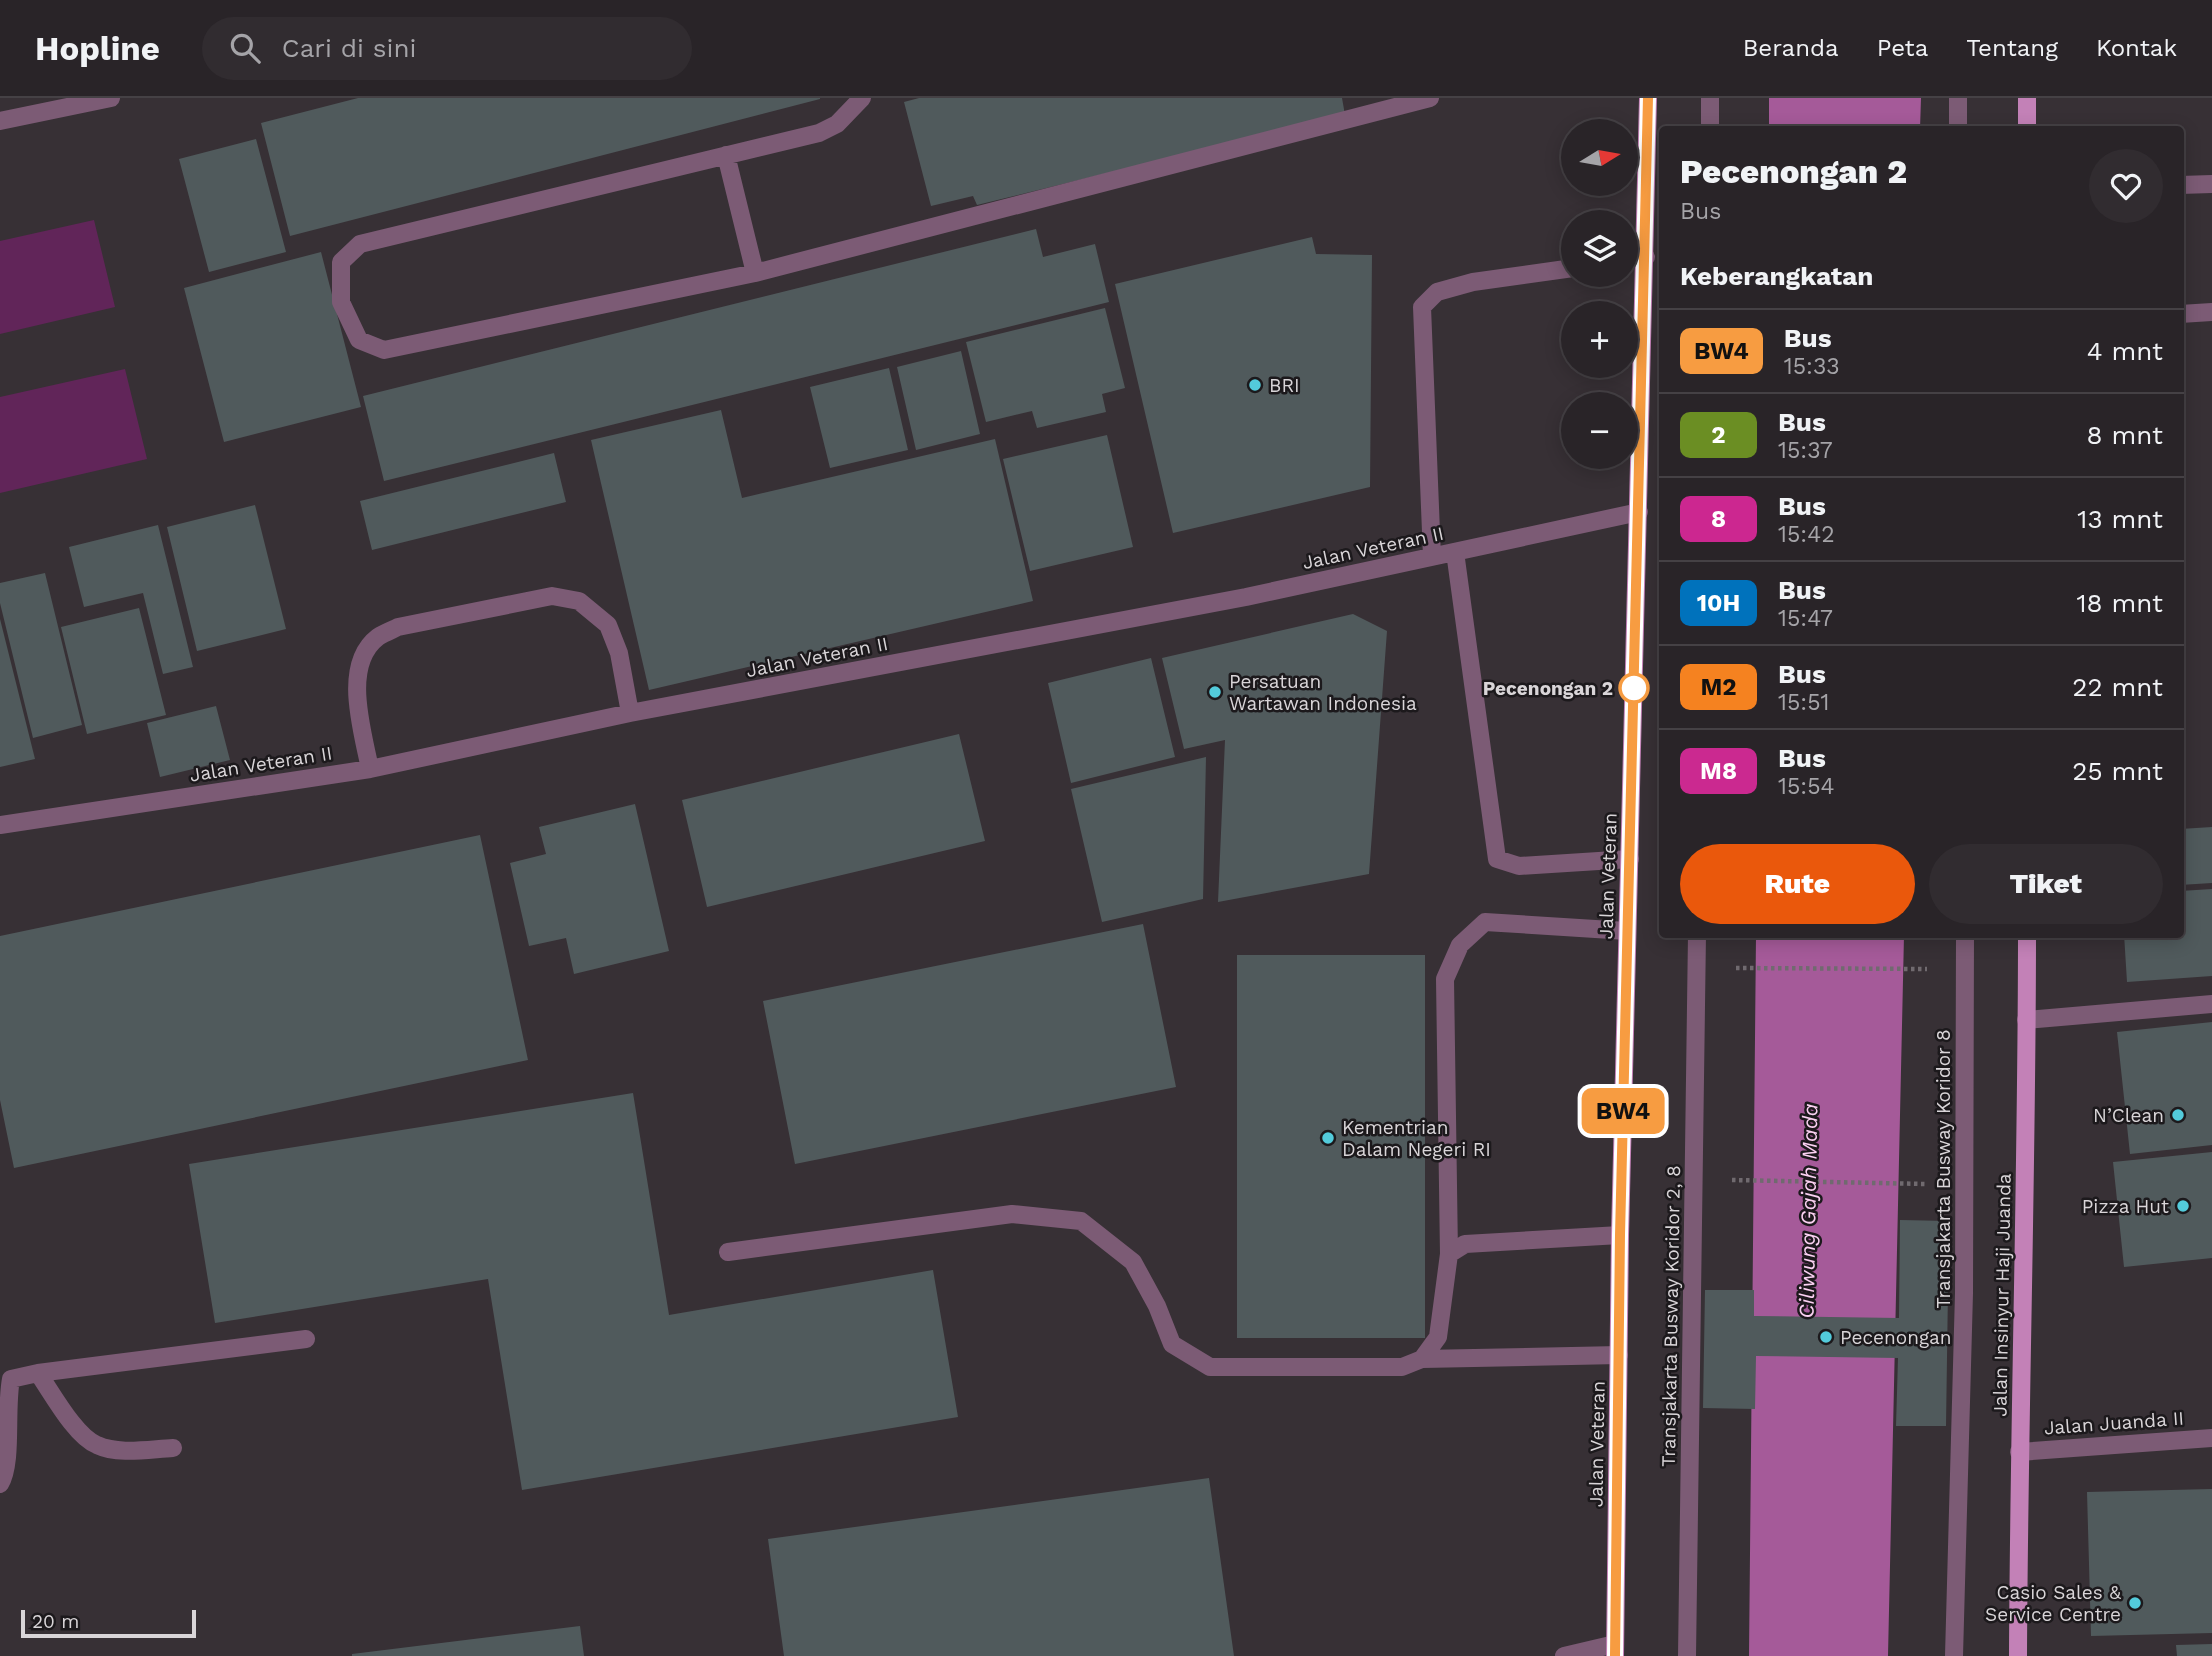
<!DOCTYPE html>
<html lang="id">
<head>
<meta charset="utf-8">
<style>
	:root { --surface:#292428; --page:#312c30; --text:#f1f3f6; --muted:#a5a4a8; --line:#454145; --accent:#ea580c }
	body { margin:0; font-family:"Work Sans",sans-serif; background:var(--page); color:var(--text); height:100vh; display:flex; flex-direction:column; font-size:26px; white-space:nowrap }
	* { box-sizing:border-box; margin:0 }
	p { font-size:23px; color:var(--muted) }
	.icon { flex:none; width:38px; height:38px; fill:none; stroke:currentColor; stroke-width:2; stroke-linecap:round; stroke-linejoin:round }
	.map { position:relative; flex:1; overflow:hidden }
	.side { position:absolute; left:1659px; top:28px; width:525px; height:812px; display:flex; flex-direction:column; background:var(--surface); border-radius:7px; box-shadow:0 4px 18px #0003,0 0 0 2px var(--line) }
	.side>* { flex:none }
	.badge { padding:0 14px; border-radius:10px; font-size:24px; line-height:46px }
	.needle { width:46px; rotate:79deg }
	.fabs { position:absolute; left:1561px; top:21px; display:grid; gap:14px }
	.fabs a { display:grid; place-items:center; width:77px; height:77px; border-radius:50%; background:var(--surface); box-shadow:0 4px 18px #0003,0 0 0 2px var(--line); font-size:35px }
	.scale { position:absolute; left:21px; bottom:18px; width:175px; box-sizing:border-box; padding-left:7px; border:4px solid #d9d5d8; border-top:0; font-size:19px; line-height:24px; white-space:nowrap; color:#d9d5d8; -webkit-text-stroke:5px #1c191c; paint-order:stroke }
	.map>.badge { position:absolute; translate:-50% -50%; box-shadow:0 0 0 4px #fff }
	h2 { padding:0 21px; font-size:26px; line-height:63px }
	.round { display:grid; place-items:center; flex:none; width:74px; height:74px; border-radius:37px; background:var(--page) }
	.head { display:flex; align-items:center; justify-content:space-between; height:119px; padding:0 21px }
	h1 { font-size:33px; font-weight:800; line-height:52px }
	.cta { display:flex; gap:14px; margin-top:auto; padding:14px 21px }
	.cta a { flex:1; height:80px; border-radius:42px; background:var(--accent); color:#fff; font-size:28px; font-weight:800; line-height:80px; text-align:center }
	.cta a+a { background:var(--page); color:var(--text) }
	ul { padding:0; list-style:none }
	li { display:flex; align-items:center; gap:21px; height:84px; padding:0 21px; border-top:2px solid var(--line) }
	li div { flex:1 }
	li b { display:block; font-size:26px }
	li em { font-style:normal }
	li .badge { min-width:77px; font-weight:700; text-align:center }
	header { display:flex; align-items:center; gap:42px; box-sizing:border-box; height:98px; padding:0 35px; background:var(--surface); border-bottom:2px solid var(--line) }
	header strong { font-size:33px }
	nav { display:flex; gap:38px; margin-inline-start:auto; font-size:24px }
	.search { width:490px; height:63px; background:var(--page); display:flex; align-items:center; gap:18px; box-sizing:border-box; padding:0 24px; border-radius:38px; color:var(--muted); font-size:26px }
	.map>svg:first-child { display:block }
</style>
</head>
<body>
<header>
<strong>Hopline</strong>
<div class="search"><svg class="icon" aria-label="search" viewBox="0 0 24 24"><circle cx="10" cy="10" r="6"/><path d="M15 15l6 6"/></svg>Cari di sini</div>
<nav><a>Beranda</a><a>Peta</a><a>Tentang</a><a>Kontak</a></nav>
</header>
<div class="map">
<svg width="2212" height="1558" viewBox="0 0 2212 1558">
	<rect width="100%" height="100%" fill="#373035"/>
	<path fill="#612559" d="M 94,122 L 115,209 L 0,236 L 0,143 Z
		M 125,271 L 147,361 L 0,395 L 0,299 Z"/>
	<path fill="#a55a99" d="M 1769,0 L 1921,0 L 1920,31 L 1769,31 Z
		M 1756,837 L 1904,837 L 1888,1558 L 1749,1558 Z"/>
	<path fill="#505a5c" d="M 358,0 L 820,0 L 820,1 L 290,138 L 261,25 Z
		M 919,0 L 1342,0 L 1345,17 L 977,107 L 973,98 L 931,108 L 904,4 Z
		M 256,41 L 286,154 L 209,174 L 179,61 Z
		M 1036,131 L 1043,159 L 1095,146 L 1109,204 L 384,383 L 363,298 Z
		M 1312,139 L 1316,156 L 1372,157 L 1370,389 L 1173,435 L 1115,186 Z
		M 321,154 L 361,309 L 224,344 L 184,190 Z
		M 1105,210 L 1125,290 L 1102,296 L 1106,314 L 1037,330 L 1032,313 L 986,324 L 966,244 Z
		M 961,253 L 980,336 L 916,352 L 897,269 Z
		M 889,270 L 908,352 L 830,370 L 810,289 Z
		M 721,312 L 742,400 L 995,341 L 1033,503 L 649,592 L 591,342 Z
		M 1107,337 L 1133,449 L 1030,473 L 1003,361 Z
		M 554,355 L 566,404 L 372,452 L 360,403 Z
		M 255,407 L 286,531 L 197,553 L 167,429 Z
		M 158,427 L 193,569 L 163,576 L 143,495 L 84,509 L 69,449 Z
		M 45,475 L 82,627 L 33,640 L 0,505 L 0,485 Z
		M 139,510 L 166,617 L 87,636 L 61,529 Z
		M 1353,516 L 1387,533 L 1369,776 L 1218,804 L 1225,642 L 1184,651 L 1162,560 Z
		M 0,521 L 35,661 L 0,669 Z
		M 1151,560 L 1175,659 L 1071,685 L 1048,585 Z
		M 216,608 L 230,662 L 160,679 L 147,625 Z
		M 959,636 L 985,743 L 707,809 L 682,702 Z
		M 1206,659 L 1203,801 L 1102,824 L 1071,691 Z
		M 635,706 L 669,853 L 574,876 L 566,840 L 529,848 L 510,765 L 546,756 L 539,729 Z
		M 2212,729 L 2212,785 L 2180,787 L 2180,731 Z
		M 480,737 L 528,962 L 14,1070 L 0,1002 L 0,838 Z
		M 2212,791 L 2212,878 L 2127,884 L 2124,836 L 2180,836 L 2180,793 Z
		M 1143,826 L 1176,989 L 795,1066 L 763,903 Z
		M 1237,857 L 1425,857 L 1425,1240 L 1237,1240 Z
		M 2212,924 L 2212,1047 L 2130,1056 L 2117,934 Z
		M 633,995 L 669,1217 L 933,1172 L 958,1319 L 522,1392 L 488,1181 L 215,1225 L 189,1066 Z
		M 2212,1054 L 2212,1160 L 2124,1169 L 2113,1064 Z
		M 1900,1122 L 1949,1123 L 1946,1328 L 1896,1328 L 1898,1260 L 1756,1258 L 1755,1311 L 1703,1310 L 1705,1192 L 1754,1192 L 1754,1218 L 1899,1220 Z
		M 1209,1380 L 1234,1558 L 784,1558 L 768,1441 Z
		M 2212,1391 L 2212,1535 L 2091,1538 L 2087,1394 Z
		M 580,1528 L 584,1558 L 352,1558 L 352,1556 Z
		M 2212,1546 L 2212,1558 L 2177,1558 L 2176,1547 Z"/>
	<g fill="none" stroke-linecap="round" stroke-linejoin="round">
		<path stroke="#706a6f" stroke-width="4.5" stroke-dasharray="3.5 3.5" stroke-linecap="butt" d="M 1736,870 L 1927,871
			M 1732,1082 L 1926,1086"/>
		<path stroke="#7c5b75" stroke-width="18" d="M 862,0 L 837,26 L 819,35 L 360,146 L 341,164 L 341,204 L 359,242 L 384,252 L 755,175 L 1430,0
			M 1958,0 L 1958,32
			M 0,23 L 111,0
			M 1710,32 L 1710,0
			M 726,57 L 755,175
			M 2180,87 L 2212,86
			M 1626,162 L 1646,159
			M 2180,216 L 2212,214
			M 1455,454 L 1497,761 L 1519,768 L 1630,761
			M 1432,459 L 1422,209 L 1437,194 L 1473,184 L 1573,170
			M 370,671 C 363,634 341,567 378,539 C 384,535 392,532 398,529 L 552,498 L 579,503 L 608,527 L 619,555 L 630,615
			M 0,727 L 370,671 L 630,615 L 1246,499 L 1639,414
			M 2026,922 L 2212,906
			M 728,1154 L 1012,1116 L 1081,1123 L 1133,1164 L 1157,1208 L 1172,1246 L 1210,1269 L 1402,1269 L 1422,1261 L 1438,1239 L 1449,1156 L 1465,1146 L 1620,1137
			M 1449,1156 L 1445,881 L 1460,847 L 1485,824 L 1627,833
			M 1422,1261 L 1619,1257
			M 38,1275 C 52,1295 75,1338 97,1347 C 118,1357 150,1351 173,1350
			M 2019,1354 L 2212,1340
			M 0,1386 C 13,1364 5,1312 11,1281 L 38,1275 L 306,1241
			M 1564,1558 L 1615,1546
			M 1687,1558 L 1697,836
			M 1954,1558 L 1964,1195 L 1965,836"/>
		<path stroke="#c381b7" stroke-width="18" d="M 2027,0 L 2027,32
			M 1615,1558 L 1620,1137 L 1648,0
			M 2018,1558 C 2019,1317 2027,1077 2027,836"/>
	</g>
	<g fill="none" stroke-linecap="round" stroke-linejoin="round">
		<defs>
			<path id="line" d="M 1615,1558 L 1620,1137 L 1648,0"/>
		</defs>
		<use href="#line" stroke="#fff" stroke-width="16"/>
		<use href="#line" stroke="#f79c41" stroke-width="10"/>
	</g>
	<g fill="#53cbdb" stroke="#1c191c" stroke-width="2.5">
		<circle cx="1255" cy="287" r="7"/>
		<circle cx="1215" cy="594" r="7"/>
		<circle cx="2178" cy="1017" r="7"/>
		<circle cx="1328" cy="1040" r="7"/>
		<circle cx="2183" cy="1108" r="7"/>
		<circle cx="1826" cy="1239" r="7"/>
		<circle cx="2135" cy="1505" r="7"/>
	</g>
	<circle fill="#fff" stroke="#f79c41" stroke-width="3.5" cx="1634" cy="590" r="14"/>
	<g text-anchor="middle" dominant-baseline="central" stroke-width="5" stroke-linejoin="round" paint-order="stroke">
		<g font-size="19" fill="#d9d5d8" stroke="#1c191c" text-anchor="start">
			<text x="1269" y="287">BRI</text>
			<text x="1229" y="583">Persatuan<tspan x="1229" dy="22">Wartawan Indonesia</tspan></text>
			<text x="2164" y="1017" text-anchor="end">N’Clean</text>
			<text x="1342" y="1029">Kementrian<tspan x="1342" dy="22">Dalam Negeri RI</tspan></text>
			<text x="2169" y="1108" text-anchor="end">Pizza Hut</text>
			<text x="1840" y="1239">Pecenongan</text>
			<text x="2121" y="1494" text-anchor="end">Casio Sales &amp;<tspan x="2121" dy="22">Service Centre</tspan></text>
		</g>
		<g font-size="19" fill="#d9d5d8" stroke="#1c191c">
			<text transform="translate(1373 450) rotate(-12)">Jalan Veteran II</text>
			<text transform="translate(817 559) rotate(-11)">Jalan Veteran II</text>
			<text transform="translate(261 666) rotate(-9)">Jalan Veteran II</text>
			<text transform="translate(1608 778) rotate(-88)">Jalan Veteran</text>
			<text transform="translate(1943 1071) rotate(-90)">Transjakarta Busway Koridor 8</text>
			<text transform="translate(2002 1197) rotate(-89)">Jalan Insinyur Haji Juanda</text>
			<text transform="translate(1671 1218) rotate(-89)">Transjakarta Busway Koridor 2, 8</text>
			<text transform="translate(2114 1325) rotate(-4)">Jalan Juanda II</text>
			<text transform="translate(1597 1346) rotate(-89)">Jalan Veteran</text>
		</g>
		<g font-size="19" font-weight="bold" fill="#d9d5d8" stroke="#1c191c" text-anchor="end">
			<text x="1613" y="590">Pecenongan 2</text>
		</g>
		<g font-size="21" font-style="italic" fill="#fbd1f2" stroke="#1c191c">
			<text transform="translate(1808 1113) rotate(-89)">Ciliwung Gajah Mada</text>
		</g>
	</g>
</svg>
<div class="fabs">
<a><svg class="needle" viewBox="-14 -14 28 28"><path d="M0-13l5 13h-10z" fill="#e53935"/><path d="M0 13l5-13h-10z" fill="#a5a4a8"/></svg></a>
<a><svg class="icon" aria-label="layers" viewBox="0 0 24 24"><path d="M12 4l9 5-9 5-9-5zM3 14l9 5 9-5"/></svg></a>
<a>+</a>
<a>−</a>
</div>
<div class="scale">20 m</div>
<b class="badge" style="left:1623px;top:1013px;background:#f79c41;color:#111">BW4</b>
<section class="side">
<div class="head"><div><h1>Pecenongan 2</h1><p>Bus</p></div><a class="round"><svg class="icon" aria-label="heart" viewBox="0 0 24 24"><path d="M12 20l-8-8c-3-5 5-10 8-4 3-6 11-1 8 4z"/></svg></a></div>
<h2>Keberangkatan</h2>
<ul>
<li><span class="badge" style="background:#f79c41;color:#111">BW4</span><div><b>Bus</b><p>15:33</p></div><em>4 mnt</em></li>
<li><span class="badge" style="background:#6b8e23;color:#fff">2</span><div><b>Bus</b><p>15:37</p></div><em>8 mnt</em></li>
<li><span class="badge" style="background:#cc2790;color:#fff">8</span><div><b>Bus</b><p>15:42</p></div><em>13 mnt</em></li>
<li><span class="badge" style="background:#0072bc;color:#fff">10H</span><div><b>Bus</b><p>15:47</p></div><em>18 mnt</em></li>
<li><span class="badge" style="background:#f58220;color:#111">M2</span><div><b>Bus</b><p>15:51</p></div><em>22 mnt</em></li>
<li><span class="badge" style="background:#cb2990;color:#fff">M8</span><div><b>Bus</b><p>15:54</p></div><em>25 mnt</em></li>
</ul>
<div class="cta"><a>Rute</a><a>Tiket</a></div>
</section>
</div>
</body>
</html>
